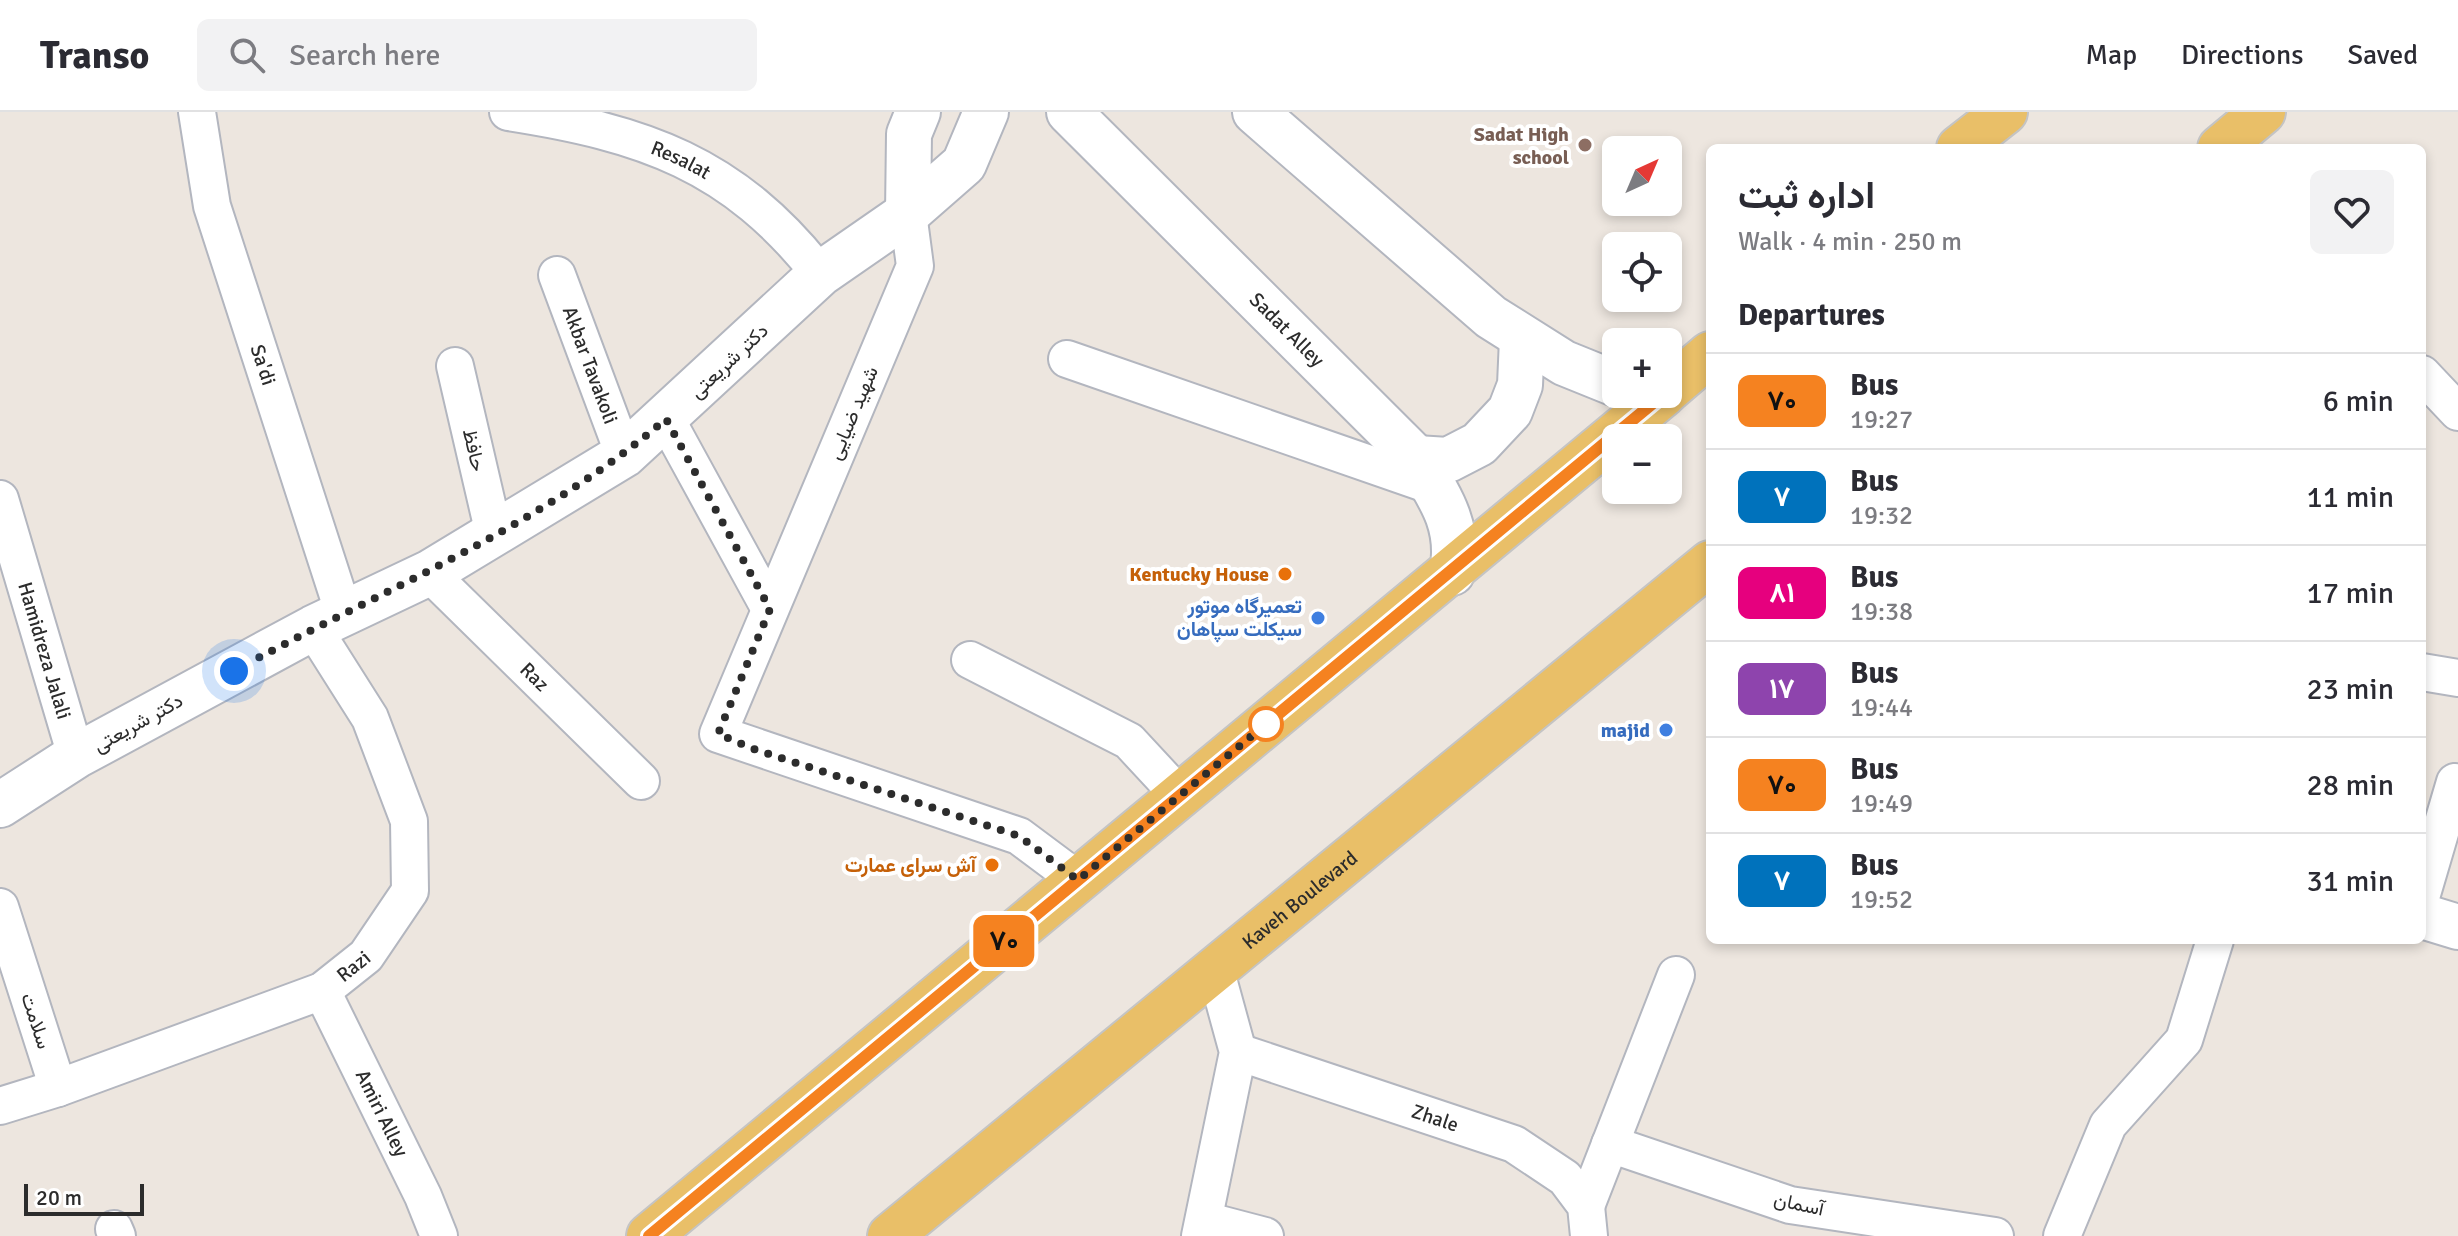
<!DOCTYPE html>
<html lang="en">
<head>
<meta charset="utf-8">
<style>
	:root { --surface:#fff; --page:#f2f2f3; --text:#2b2b33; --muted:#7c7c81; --line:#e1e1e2 }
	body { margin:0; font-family:Signika,Vazirmatn,sans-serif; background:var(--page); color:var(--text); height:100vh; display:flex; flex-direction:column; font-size:30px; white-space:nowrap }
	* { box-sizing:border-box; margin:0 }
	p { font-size:26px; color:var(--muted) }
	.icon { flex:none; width:44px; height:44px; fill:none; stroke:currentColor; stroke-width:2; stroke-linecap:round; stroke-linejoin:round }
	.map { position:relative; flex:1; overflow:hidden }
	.details { position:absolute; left:1706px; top:32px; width:720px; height:800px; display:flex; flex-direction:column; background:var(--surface); border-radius:12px; box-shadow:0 4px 12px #0003 }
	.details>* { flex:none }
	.badge { padding:0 16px; border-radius:12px; font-size:28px; line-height:52px }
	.needle { width:52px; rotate:44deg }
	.tools { position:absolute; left:1602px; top:24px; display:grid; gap:16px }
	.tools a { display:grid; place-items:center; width:80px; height:80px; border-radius:12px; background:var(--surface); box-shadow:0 4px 12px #0003; font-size:40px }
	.scale { position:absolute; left:24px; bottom:20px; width:120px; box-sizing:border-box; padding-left:8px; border:4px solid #2c2c2c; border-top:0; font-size:22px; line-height:28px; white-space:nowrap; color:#2c2c2c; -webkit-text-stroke:6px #fff; paint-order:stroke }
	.you { position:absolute; width:40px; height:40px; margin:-20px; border:6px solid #fff; border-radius:50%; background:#1a73e8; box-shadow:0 0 0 12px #1a73e833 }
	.map>.badge { position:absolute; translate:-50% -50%; box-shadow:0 0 0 4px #fff }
	h2 { padding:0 32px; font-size:30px; line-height:72px }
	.round { display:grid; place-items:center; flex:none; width:84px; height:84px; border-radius:12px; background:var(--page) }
	.head { display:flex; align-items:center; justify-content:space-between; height:136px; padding:0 32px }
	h1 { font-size:38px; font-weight:700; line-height:60px }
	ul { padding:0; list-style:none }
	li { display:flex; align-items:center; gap:24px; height:96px; padding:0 32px; border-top:2px solid var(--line) }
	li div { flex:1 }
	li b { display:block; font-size:30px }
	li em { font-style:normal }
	li .badge { min-width:88px; font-weight:700; text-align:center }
	header { display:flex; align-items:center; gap:48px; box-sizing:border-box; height:112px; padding:0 40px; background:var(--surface); border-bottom:2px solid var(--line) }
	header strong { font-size:38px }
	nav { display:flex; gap:44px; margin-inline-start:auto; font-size:28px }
	.search { width:560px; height:72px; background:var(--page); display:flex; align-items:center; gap:20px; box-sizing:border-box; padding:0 28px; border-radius:12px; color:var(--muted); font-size:30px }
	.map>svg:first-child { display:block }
</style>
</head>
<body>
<header>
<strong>Transo</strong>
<div class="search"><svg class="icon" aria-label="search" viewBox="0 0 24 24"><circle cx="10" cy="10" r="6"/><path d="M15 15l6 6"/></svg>Search here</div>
<nav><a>Map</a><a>Directions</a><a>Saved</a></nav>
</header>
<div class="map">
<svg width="2458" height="1124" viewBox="0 0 2458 1124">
	<rect width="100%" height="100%" fill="#ede6df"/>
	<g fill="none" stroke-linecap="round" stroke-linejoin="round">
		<defs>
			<g id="street">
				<path id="s1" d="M 197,0 L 212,94 L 344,502"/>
				<path id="s2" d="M 508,0 C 643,21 733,51 820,162"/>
				<path d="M 908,101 L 915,154 L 718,622 L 1019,724 L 1078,768"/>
				<path id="s3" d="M 557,163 L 624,343"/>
				<path d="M 1067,247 L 1433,374"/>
				<path d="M 455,254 L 494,422"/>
				<path d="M 2422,262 L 2458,300"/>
				<path d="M 666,307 L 770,497"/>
				<path id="s4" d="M 0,387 L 76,644"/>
				<path id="s5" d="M 429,461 L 641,669"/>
				<path d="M 970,548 L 1129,629 L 1180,684"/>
				<path d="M 2422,560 L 2458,566"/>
				<path d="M 2422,782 L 2455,670"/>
				<path d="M 0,795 L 58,976"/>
				<path id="s6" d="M 322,879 L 423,1084 L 439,1124"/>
				<path id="s7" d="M 1238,940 L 1514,1032 L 1565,1066 L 1586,1094 L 1589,1124"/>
				<path id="s8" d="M 0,994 L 58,976 L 322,879 L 366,844 L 410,779 L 409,709 L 370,606 L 313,516"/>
				<path d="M 1610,1032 L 1790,1093 L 1995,1124"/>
				<path d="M 1586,1094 L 1676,863"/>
				<path d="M 1204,1108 L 1265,1124"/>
				<path d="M 114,1117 L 117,1124"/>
				<path d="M 1200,1124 L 1238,940 L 1215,856"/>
				<path d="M 2062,1124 L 2108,1013 L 2184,928 L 2215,828"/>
			</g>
			<g id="secondary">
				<path id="s9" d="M 1069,0 L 1416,346 C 1440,385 1461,414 1452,461"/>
				<path d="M 1255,0 L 1491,205 L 1564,251 L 1616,272"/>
				<path d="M 908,101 L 909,22 L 918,0"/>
				<path d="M 1416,346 L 1448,348 L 1479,332 L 1510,299 L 1520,273 L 1522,227"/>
				<path d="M 0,693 L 76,644 L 313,516 L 429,461 L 624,343 L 820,162 L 908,101 L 964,52 L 986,0"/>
				<path d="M 2422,804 L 2458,815"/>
			</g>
			<g id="primary">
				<path d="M 1959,36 L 2005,0"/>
				<path d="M 2220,36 L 2263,0"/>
				<path d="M 1668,278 L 1710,242"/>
				<path d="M 649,1124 L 1664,282"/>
				<path id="s10" d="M 890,1124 L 1710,451"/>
			</g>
		</defs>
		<use href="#street" stroke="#b3b6bf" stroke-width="40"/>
		<use href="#secondary" stroke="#b3b6bf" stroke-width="48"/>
		<use href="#primary" stroke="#c4c4c4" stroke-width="48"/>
		<use href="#street" stroke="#fff" stroke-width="36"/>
		<use href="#secondary" stroke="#fff" stroke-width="44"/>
		<use href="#primary" stroke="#e9bf68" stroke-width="44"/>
	</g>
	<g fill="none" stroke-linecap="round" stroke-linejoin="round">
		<defs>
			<path id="line" d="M 649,1124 L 1664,282"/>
		</defs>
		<use href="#line" stroke="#fff" stroke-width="18"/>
		<use href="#line" stroke="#f58220" stroke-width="12"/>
		<path stroke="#2c2c2c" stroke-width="8" stroke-dasharray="0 14.4" d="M 234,559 C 380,479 539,416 666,307 L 770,497 L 718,622 L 754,637 L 1019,724 L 1078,768 L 1266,612"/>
	</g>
	<circle fill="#8d6e63" stroke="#fff" stroke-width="3" cx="1585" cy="33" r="8"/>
	<g fill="#e8710a" stroke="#fff" stroke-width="3">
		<circle cx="1285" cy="462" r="8"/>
		<circle cx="992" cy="753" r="8"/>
	</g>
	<g fill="#3f7fe0" stroke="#fff" stroke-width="3">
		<circle cx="1318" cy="506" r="8"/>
		<circle cx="1666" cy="618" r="8"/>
	</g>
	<circle fill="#fff" stroke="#f58220" stroke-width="4" cx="1266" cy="612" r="16"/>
	<g text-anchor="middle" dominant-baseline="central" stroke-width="8" stroke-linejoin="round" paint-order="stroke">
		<g font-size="20" font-weight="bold" fill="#785e54" stroke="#fff" text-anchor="end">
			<text x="1569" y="22">Sadat High<tspan x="1569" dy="23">school</tspan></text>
		</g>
		<g font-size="20" fill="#2c2c2c" stroke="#fff">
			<text stroke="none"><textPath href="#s2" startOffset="180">Resalat</textPath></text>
			<text stroke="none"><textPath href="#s9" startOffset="308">Sadat Alley</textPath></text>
			<text transform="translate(729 249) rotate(-43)">دکتر شریعتی</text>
			<text stroke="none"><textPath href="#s1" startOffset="262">Sa'di</textPath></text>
			<text stroke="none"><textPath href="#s3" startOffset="96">Akbar Tavakoli</textPath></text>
			<text transform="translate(853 301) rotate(-67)">شهید ضیایی</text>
			<text transform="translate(474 338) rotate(77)">حافظ</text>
			<text stroke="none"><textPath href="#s4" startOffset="158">Hamidreza Jalali</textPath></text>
			<text stroke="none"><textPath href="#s5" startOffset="148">Raz</textPath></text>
			<text transform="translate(138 611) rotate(-29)">دکتر شریعتی</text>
			<text stroke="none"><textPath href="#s10" startOffset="530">Kaveh Boulevard</textPath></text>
			<text stroke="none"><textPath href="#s8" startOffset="382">Razi</textPath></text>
			<text transform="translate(36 909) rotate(72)">سلامت</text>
			<text stroke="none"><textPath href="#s6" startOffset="136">Amiri Alley</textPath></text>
			<text stroke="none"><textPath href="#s7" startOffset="208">Zhale</textPath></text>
			<text transform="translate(1799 1092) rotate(12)">آسمان</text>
		</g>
		<g font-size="20" font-weight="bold" fill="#c56008" stroke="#fff" text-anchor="end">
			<text x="1269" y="462">Kentucky House</text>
			<text x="976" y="753">آش سرای عمارت</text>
		</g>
		<g font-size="20" font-weight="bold" fill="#366cbe" stroke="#fff" text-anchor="end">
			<text x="1302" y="494">تعمیرگاه موتور<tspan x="1302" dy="23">سیکلت سپاهان</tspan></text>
			<text x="1650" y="618">majid</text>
		</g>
	</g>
</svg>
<div class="tools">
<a><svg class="needle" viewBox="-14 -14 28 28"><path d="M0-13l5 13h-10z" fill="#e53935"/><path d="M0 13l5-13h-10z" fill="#7c7c81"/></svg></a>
<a><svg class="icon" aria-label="locate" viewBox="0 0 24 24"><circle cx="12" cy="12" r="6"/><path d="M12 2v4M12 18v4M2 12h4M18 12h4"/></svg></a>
<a>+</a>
<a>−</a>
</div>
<div class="scale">20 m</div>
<div class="you" style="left:234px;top:559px"></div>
<b class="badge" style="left:1004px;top:829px;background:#f58220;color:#111">۷۰</b>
<section class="details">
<div class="head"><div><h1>اداره ثبت</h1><p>Walk · 4 min · 250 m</p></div><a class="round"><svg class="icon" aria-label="heart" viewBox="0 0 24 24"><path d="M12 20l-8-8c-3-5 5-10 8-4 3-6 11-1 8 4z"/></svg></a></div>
<h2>Departures</h2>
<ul>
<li><span class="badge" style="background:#f58220;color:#111">۷۰</span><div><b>Bus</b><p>19:27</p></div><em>6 min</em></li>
<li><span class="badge" style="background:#0072bc;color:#fff">۷</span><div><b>Bus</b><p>19:32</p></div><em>11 min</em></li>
<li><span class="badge" style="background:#e6007e;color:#fff">۸۱</span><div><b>Bus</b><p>19:38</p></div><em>17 min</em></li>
<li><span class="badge" style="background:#8e44ad;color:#fff">۱۷</span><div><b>Bus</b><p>19:44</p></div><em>23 min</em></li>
<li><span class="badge" style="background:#f58220;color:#111">۷۰</span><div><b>Bus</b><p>19:49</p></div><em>28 min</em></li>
<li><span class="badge" style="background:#0072bc;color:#fff">۷</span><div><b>Bus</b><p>19:52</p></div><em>31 min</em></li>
</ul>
</section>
</div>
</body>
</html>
